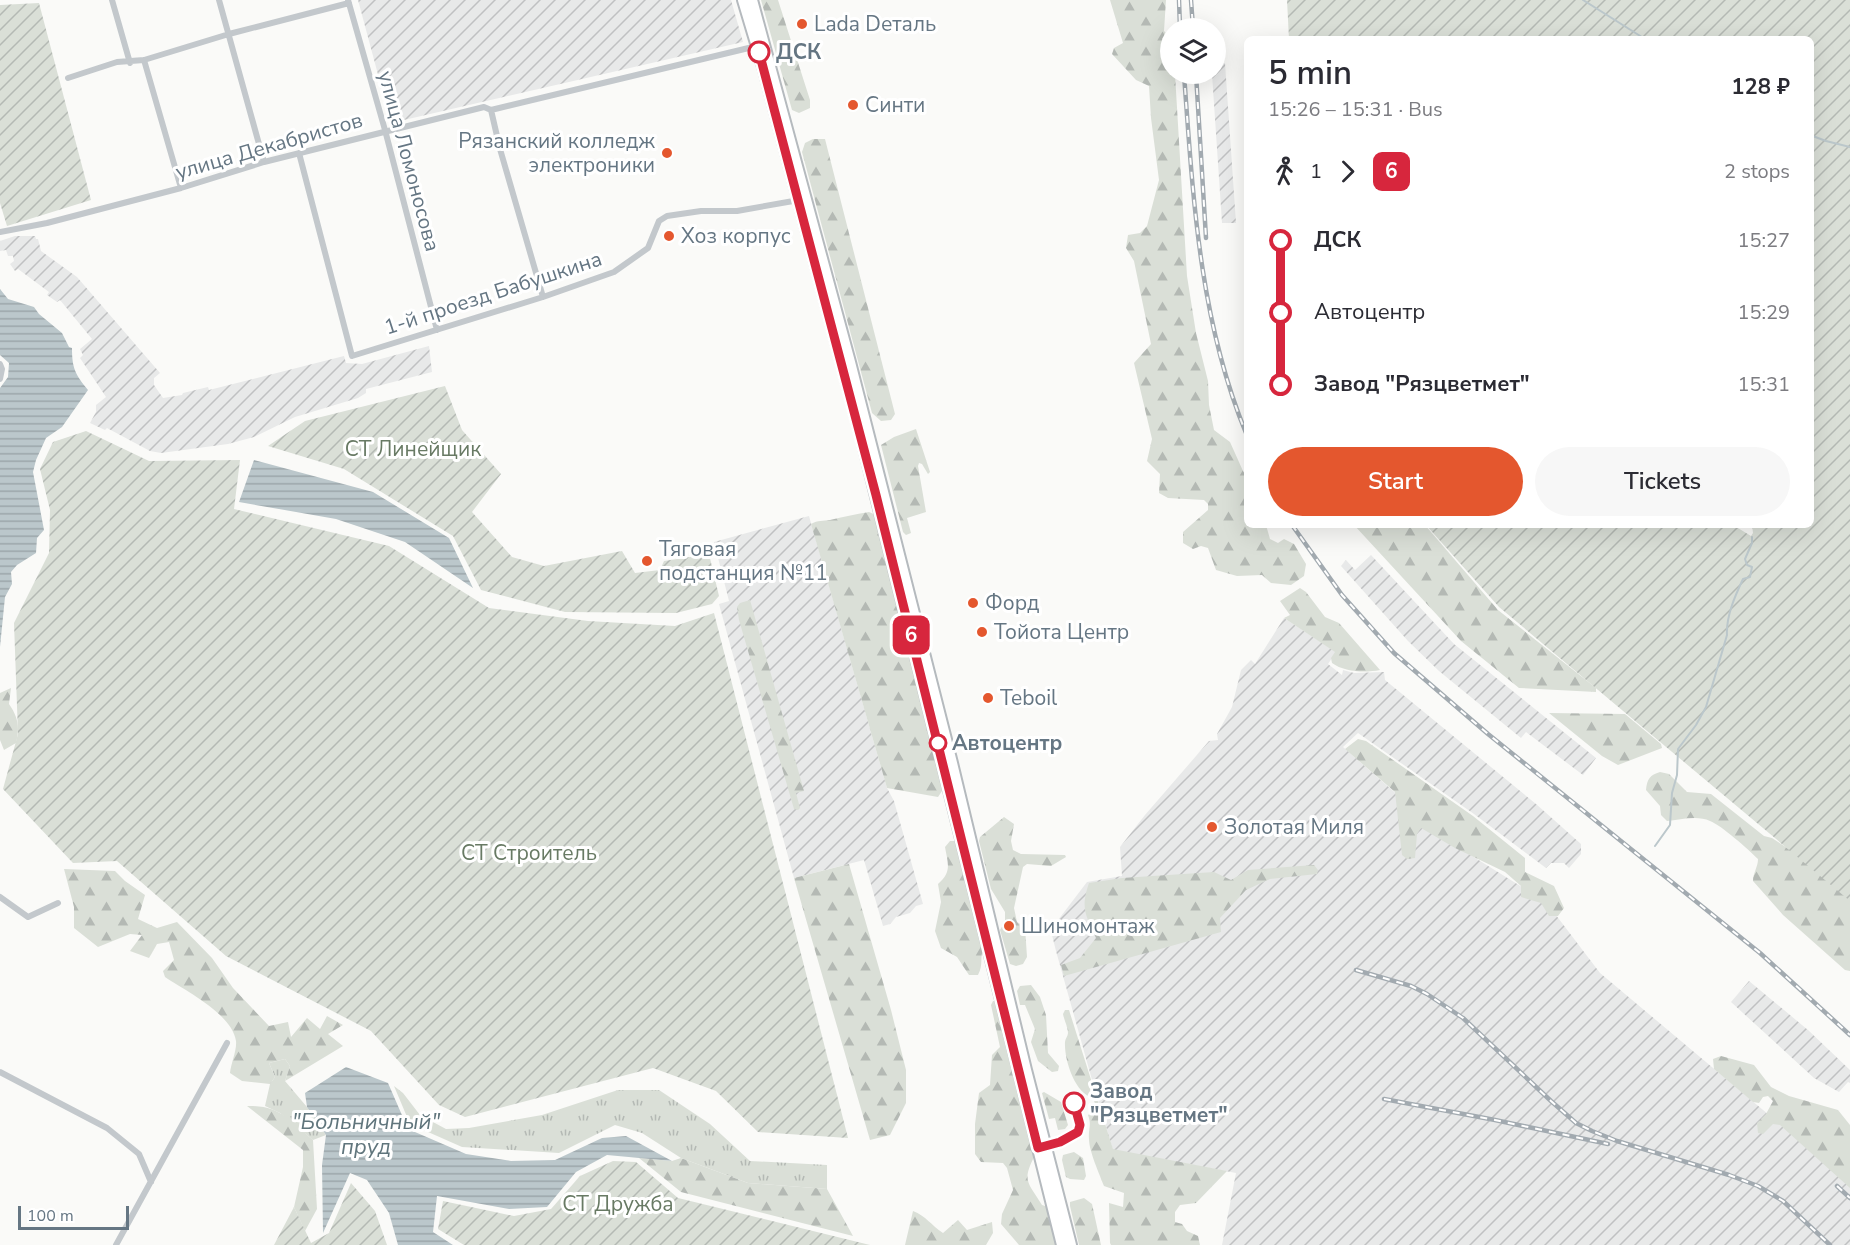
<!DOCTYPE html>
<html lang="en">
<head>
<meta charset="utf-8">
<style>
	:root { --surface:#fff; --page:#f7f7f7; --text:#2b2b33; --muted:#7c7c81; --accent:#e4572e }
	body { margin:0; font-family:"Nunito Sans",sans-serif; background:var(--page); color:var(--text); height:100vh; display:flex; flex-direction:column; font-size:22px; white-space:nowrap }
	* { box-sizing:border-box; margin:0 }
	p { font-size:20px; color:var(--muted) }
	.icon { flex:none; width:33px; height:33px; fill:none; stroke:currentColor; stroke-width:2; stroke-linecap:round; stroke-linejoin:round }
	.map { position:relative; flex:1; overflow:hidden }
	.panel { position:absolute; left:1244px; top:36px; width:570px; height:492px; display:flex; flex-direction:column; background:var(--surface); border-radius:9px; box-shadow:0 6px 24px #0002 }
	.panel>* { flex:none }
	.badge { padding:0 12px; border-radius:9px; font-size:21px; line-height:39px }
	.fabs { position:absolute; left:1160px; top:18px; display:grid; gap:12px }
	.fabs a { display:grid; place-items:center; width:66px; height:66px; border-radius:50%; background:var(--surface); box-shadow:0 6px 24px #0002; font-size:30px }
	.scale { position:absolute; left:18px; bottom:15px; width:111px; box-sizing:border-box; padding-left:6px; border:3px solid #657683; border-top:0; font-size:16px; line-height:21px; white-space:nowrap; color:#657683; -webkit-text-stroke:4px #fff; paint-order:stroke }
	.map>.badge { position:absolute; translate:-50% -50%; box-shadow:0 0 0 3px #fff }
	.legs { display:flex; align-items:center; gap:9px; height:66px; padding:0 24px; font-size:20px }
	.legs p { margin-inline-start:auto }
	.summary { display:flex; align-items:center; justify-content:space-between; height:102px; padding:0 24px }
	h1 { font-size:33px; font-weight:600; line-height:45px }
	.action { display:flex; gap:12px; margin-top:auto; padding:12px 24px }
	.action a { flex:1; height:69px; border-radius:36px; background:var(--accent); color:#fff; font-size:24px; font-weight:600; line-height:69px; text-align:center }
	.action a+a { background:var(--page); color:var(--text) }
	ul { padding:0 24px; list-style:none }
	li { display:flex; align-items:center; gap:21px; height:72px; font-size:22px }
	li i { display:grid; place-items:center; width:9px; height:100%; margin:0 8px; background:currentColor }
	li i::after { content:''; width:15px; height:15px; margin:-8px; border:4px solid; border-radius:50%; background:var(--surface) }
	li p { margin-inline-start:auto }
	li:first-child i { background:linear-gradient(#0000 50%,currentColor 0) }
	li:last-child i { background:linear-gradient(currentColor 50%,#0000 0) }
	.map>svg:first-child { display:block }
</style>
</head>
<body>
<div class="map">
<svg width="1850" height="1245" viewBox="0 0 1850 1245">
	<defs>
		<pattern id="industrial-furrows" width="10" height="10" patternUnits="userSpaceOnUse" patternTransform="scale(1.5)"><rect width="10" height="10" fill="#e8e9e9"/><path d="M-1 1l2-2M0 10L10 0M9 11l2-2" fill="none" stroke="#c0c1c2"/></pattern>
		<pattern id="grass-tufts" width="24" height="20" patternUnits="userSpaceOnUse" patternTransform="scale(1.5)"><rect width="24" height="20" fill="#dadfd7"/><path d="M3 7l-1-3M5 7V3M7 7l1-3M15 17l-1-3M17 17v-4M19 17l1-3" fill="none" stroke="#b4b9b4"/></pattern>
		<pattern id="forest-firs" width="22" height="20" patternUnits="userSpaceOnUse" patternTransform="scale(1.5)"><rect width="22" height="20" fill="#dadfd7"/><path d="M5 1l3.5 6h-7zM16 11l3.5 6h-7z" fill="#b4b9b4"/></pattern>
		<pattern id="garden-furrows" width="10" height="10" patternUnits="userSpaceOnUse" patternTransform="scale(1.5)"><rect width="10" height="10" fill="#dadfd7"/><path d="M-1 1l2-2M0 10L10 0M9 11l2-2" fill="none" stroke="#b4b9b4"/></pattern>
		<pattern id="water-rules" width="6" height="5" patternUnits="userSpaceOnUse" patternTransform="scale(1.5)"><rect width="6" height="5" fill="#bbc7cb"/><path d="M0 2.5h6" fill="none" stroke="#9ca6aa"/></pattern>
	</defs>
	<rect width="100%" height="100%" fill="#fafaf8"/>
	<path fill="url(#industrial-furrows)" d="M 358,0 L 731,0 L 743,42 L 391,123 Z
		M 1225,63 L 1236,223 L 1222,223 L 1212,74 L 1215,74 L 1215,64 Z
		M 15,236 L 35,236 L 36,239 L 38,239 L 41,251 L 77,277 L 160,373 L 154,378 L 154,385 L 163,398 L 182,395 L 183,393 L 208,387 L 209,390 L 344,356 L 346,363 L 362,364 L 429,346 L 432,372 L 366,389 L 366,393 L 358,398 L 295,417 L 254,437 L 228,444 L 161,453 L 150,451 L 107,428 L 105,430 L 90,423 L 96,412 L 96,405 L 106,397 L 80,358 L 83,355 L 80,349 L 92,339 L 60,300 L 57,302 L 47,295 L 49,292 L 18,269 L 15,271 L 10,264 L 14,261 L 13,256 L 8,256 L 6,250 L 0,251 L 0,241 Z
		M 809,516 L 887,788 L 894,801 L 923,904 L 916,906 L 910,913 L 896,917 L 890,924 L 883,926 L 864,860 L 794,878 L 719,604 L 729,601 L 714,542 Z
		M 1371,555 L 1454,644 L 1596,758 L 1583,775 L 1526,732 L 1521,738 L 1439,671 L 1408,641 L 1341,566 L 1346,560 L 1355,570 Z
		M 1284,618 L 1336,652 L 1328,664 L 1342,675 L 1343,670 L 1354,673 L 1384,672 L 1385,680 L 1536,804 L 1581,844 L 1581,854 L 1569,868 L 1564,863 L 1551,863 L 1546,868 L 1474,814 L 1358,733 L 1343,747 L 1456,846 L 1546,902 L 1600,973 L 1850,1183 L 1850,1245 L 1222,1245 L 1236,1173 L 1113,1150 L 1094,1087 L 1056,951 L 1052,935 L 1055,924 L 1087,882 L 1122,876 L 1120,847 L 1145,815 L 1209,741 L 1218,740 L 1217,734 L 1232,707 L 1241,670 L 1251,660 L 1255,664 Z
		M 1749,981 L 1808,1030 L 1850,1070 L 1850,1083 L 1848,1082 L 1839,1092 L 1814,1078 L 1731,1002 Z"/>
	<path fill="url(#grass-tufts)" d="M 285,1059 L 290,1066 L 285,1081 L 307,1107 L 326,1135 L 313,1140 L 280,1113 L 265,1106 L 270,1084 L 275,1077 L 269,1063 Z
		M 394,1086 L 403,1093 L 420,1115 L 446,1129 L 469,1128 L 542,1115 L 618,1090 L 659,1090 L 710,1124 L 750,1161 L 827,1165 L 827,1189 L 748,1183 L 681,1158 L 642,1133 L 615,1125 L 559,1153 L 462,1147 L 410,1124 Z"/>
	<path fill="url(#forest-firs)" d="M 761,0 L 778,0 L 810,100 L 810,108 L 799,113 L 792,110 Z
		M 1110,0 L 1166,0 L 1164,31 L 1170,37 L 1170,74 L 1175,74 L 1187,276 L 1196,333 L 1208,381 L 1209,405 L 1214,430 L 1230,442 L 1243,471 L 1246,476 L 1246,525 L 1266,525 L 1270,539 L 1278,543 L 1284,539 L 1294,544 L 1306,564 L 1304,576 L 1291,585 L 1271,583 L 1262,575 L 1237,576 L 1216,570 L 1208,548 L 1201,546 L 1193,549 L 1183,543 L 1183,532 L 1208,510 L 1208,504 L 1204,500 L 1168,498 L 1159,493 L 1160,474 L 1147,461 L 1152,439 L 1134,363 L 1151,344 L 1134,261 L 1126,248 L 1128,235 L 1140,233 L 1147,226 L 1159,180 L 1151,118 L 1149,86 L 1136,80 L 1112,54 L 1114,48 L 1123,43 Z
		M 813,139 L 825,139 L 895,414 L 891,420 L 881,421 L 872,413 L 802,152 L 805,143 Z
		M 916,429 L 930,472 L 928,474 L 922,464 L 919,463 L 918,466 L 926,512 L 907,518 L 911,533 L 906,535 L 903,532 L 881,445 L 894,437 Z
		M 869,512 L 876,515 L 944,788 L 938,797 L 887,788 L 811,524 C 818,520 823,521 830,520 C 843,517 855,514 869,512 Z
		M 1354,525 L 1425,525 L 1498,610 L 1596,688 L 1596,692 L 1519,688 L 1461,641 Z
		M 1300,588 L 1306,592 L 1325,617 L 1339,623 L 1380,670 C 1365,673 1344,672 1332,663 L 1331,658 L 1335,652 L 1284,618 L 1290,615 L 1280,601 Z
		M 750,600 L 804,791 L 796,793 L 800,808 L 798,810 L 794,809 L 787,785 L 739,620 L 737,607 L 740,603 Z
		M 11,688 L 9,704 C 18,717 20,727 16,743 L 4,750 L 0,740 L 0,693 Z
		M 1549,713 L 1625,714 L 1661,744 L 1662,748 L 1618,765 L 1602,756 Z
		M 1358,739 L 1366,741 L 1473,816 L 1525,858 L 1525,872 L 1554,886 L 1564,908 L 1558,916 L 1549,916 L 1541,903 L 1521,897 L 1521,886 L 1505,872 L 1455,848 L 1421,828 L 1417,834 L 1415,858 L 1407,859 L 1402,855 L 1395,792 L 1345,749 Z
		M 1660,772 L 1669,774 L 1687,792 L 1711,794 L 1764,836 L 1772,838 L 1820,869 L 1850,894 L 1850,971 L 1845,970 L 1783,915 L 1753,881 C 1753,873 1758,867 1758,859 C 1749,850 1721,825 1710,821 C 1697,815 1680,820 1667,821 L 1661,815 L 1660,806 L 1646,790 C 1647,779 1650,775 1660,772 Z
		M 1004,817 L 1014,824 L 1011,841 L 1013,850 L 1021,854 L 1065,855 L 1066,857 L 1051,866 L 1027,864 L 1023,867 L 1014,908 L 1017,922 L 1025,927 L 1027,957 L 1023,964 L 1016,966 L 1010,964 L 1000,930 L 1005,922 L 1005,912 L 991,889 L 979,841 L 980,837 Z
		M 950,841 L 957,841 L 984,947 C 979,958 984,964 978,975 L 969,975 L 957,957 L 941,948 L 935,931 L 941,902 L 938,884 C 952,872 948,864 945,847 Z
		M 849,864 L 891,1010 L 906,1070 L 906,1103 L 890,1135 L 870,1140 L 794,878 Z
		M 1314,865 L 1318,870 L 1317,874 L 1270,879 L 1246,890 L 1220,918 L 1221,932 L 1064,976 L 1061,965 L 1080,958 L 1096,938 C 1086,915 1080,909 1089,883 L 1122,878 L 1214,872 L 1231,880 L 1248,870 Z
		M 64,869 L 115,871 L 125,881 L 145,895 L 138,919 L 157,928 L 177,922 L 212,958 L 233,988 L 269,1026 L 288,1022 L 291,1037 L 307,1018 L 320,1029 L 327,1016 L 343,1025 L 328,1034 L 343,1046 L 285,1081 L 290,1066 L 285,1059 L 269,1063 L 275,1077 L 270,1084 L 242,1081 L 230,1073 C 231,1063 237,1050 236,1041 C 232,1014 186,991 165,977 L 163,971 L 174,960 L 169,942 L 157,944 L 149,958 L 130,951 L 142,935 L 130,934 L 98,947 L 74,928 L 74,907 Z
		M 1031,985 L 1040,997 L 1046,1015 L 1048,1053 L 1059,1066 L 1058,1071 L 1052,1072 L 1038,1061 L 1031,1042 L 1035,1029 L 1025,1005 L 1020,1005 L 1017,991 L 1020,986 Z
		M 993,1001 L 997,1001 L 1035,1155 C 1022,1181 1027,1181 1042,1205 L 1048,1207 L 1058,1245 L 1019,1245 L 1001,1224 L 1002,1214 L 1013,1190 L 1007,1168 L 1003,1163 L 981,1162 L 975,1154 L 975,1124 L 979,1093 L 990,1085 L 992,1055 L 1000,1047 L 991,1005 Z
		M 1065,1010 L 1069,1010 L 1113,1149 L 1227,1171 L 1196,1203 L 1180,1205 L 1175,1212 L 1175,1222 L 1182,1224 L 1187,1231 L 1198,1236 L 1200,1245 L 1111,1245 L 1110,1243 L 1109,1203 L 1123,1207 L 1124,1193 L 1104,1186 C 1099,1173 1089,1151 1089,1139 C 1088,1128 1092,1126 1088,1115 L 1097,1109 L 1093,1098 C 1075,1094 1064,1060 1065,1042 C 1065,1039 1068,1036 1068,1033 C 1068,1027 1064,1020 1063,1014 Z
		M 1721,1056 L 1754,1065 L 1771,1087 L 1789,1096 L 1838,1110 L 1850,1125 L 1850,1188 L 1780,1125 L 1773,1124 L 1763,1134 L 1758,1133 L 1757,1123 L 1766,1114 L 1773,1101 L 1768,1096 L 1763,1097 L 1759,1103 L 1753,1102 L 1714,1069 L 1713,1059 Z
		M 1044,1092 L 1061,1102 L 1068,1125 L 1065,1129 L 1058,1130 L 1055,1118 L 1049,1119 L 1042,1093 Z
		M 247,1106 C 280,1105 289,1120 313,1140 L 317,1209 L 305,1231 L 294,1207 L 303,1167 L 303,1150 Z
		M 1074,1152 L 1083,1158 L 1086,1176 L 1084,1180 L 1070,1179 L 1066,1177 L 1062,1160 L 1063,1155 Z
		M 639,1158 L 672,1161 L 681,1158 L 748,1183 L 827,1189 L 853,1236 L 681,1192 Z
		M 1084,1198 L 1092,1204 L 1101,1245 L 1079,1245 L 1070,1206 L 1070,1202 Z
		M 913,1211 C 926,1216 931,1225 943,1233 L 958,1220 L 967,1230 L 992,1222 L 993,1233 L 986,1245 L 905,1245 Z"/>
	<path fill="url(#garden-furrows)" d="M 1287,0 L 1850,0 L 1850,901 L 1499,607 L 1426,525 L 1733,525 L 1751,536 L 1753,533 L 1752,525 L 1810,525 L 1810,39 L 1289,39 Z
		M 39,3 L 91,200 L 7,226 L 0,203 L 0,5 Z
		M 445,386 L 462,430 L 501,474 L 472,512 L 512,557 L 544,566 L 622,551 L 635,573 L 660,570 L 664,561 L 709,554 L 719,596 L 712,604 L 676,613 L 565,612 L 481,590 L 453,536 L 344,469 L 268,446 L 305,421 Z
		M 86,431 L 149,461 L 240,460 L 234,509 L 389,546 L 489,608 L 588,621 L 675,626 L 714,613 L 848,1138 L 758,1132 L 716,1091 L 653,1068 L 465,1117 L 439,1105 L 371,1031 L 226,956 L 117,861 L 73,863 L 3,789 L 18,734 L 14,623 L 49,553 L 50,510 L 40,469 L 53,442 Z
		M 613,1161 L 636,1162 L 678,1198 L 870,1245 L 464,1245 L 438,1229 L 443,1201 L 514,1216 L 551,1209 L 580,1176 Z
		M 351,1183 L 375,1211 L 387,1245 L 274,1245 L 294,1207 L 311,1243 L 329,1233 Z"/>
	<path fill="url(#water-rules)" d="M 0,289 L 8,299 L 34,307 L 39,314 L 62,333 L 69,347 L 72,348 C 72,368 75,374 88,390 L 62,427 L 46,438 L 36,460 L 33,472 L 44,530 L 37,538 L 36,553 L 17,565 L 11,572 L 12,584 L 5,597 L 0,647 L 0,388 L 8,377 L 9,363 L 0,355 Z
		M 254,460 L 373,492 L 449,538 L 473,588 L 405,542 L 336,519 L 239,502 Z
		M 346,1067 L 388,1083 L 408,1129 L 466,1154 L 511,1161 L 555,1160 L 602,1138 L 626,1136 L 672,1161 L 607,1155 L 576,1172 L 547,1207 L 509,1209 L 437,1196 L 433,1232 L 453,1245 L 398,1245 L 389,1213 L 367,1180 L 350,1173 L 323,1233 L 322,1165 L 326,1135 L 307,1107 L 305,1093 Z"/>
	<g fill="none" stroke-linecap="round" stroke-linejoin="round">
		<path stroke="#bbc7cb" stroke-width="2" d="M 1583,0 L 1645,39
			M 1810,135 L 1826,141 L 1850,147
			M 1655,846 L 1670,825 L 1672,793 L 1677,775 L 1678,749 L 1696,725 L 1706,707 L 1727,635 C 1726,616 1735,596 1743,579 L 1750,577 L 1752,567 L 1747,565 L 1745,559 L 1752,543 L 1752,537"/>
		<defs>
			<path id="primary" d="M 743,0 L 764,70 L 861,436 L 1062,1245
				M 752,0 L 850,362 L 952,763 L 1026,1070 L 1071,1245"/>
		</defs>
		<use href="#primary" stroke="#b5babe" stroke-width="14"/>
		<path stroke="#c3c8cc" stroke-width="6" d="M 112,0 L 130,63
			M 219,0 L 264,162
			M 348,0 L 385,130 L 437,330
			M 144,60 L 181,188
			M 68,78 L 117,62 L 144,60 L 229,34 L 349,3
			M 491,110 L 500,149 L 543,297
			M 299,153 L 352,356 L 543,297 L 614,272 L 648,248 L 659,221 L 667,216 L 701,211 L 737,211 L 799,200
			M 0,232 L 47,223 L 181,188 L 264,162 L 484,107 L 491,110 L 757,46
			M 0,364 L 2,369 L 0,379
			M 0,897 L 28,917 L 58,903
			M 0,1072 L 107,1128 L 139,1154 L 151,1182
			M 116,1245 L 227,1043"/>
		<use href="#primary" stroke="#fff" stroke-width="10"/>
		<defs>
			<path id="rail" d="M 1179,0 L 1180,28
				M 1191,0 L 1193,28
				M 1184,74 C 1193,196 1199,319 1246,433
				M 1196,74 L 1206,238
				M 1292,525 L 1342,595 L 1394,653 L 1488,734 L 1760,953 L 1850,1035
				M 1356,970 L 1411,986 L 1427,994 L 1463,1018 L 1551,1101 L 1576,1123 L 1592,1131 L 1617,1141 L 1729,1175 L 1758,1186 L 1783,1201 L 1830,1245
				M 1384,1099 L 1495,1120 L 1608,1144
				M 1837,1186 L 1850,1198"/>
		</defs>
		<use href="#rail" stroke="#a2aab0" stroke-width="4.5"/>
		<use href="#rail" stroke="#fff" stroke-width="2" stroke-dasharray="7" stroke-linecap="butt"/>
	</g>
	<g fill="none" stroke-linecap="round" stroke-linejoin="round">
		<defs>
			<path id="line-1" d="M 759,52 L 876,495 L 1038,1148 L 1060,1142 L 1078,1132 L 1080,1125 L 1074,1103"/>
		</defs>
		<use href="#line-1" stroke="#fff" stroke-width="14"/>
		<use href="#line-1" stroke="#d7263d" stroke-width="9"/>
	</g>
	<g fill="#e4572e" stroke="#fff" stroke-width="2">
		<circle cx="802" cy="24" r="6"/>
		<circle cx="853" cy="105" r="6"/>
		<circle cx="667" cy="153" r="6"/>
		<circle cx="669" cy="236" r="6"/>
		<circle cx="647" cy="561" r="6"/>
		<circle cx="973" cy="603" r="6"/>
		<circle cx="982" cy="632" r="6"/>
		<circle cx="988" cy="698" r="6"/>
		<circle cx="1212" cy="827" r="6"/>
		<circle cx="1009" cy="926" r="6"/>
	</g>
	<g fill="#fff" stroke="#d7263d" stroke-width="3">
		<circle cx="759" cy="52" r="10"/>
		<circle cx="938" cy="743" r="8"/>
		<circle cx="1074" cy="1103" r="10"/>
	</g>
	<g text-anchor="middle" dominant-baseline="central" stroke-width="6" stroke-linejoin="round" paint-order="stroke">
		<g font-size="21" fill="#657683" stroke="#fff" text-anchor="start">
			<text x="814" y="24">Lada Dеталь</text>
			<text x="865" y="105">Синти</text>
			<text x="655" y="141" text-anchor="end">Рязанский колледж<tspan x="655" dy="24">электроники</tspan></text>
			<text x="681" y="236">Хоз корпус</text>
			<text x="659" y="549">Тяговая<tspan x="659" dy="24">подстанция №11</tspan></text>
			<text x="985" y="603">Форд</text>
			<text x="994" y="632">Тойота Центр</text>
			<text x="1000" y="698">Teboil</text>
			<text x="1224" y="827">Золотая Миля</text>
			<text x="1021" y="926">Шиномонтаж</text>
		</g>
		<g font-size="21" font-weight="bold" fill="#657683" stroke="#fff" text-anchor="start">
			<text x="776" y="52">ДСК</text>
			<text x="952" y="743">Автоцентр</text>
			<text x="1090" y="1091">Завод<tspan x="1090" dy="24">"Рязцветмет"</tspan></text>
		</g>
		<g font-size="21" fill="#657683" stroke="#fff">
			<text transform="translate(269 146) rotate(-16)">улица Декабристов</text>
			<text transform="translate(409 161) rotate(75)">улица Ломоносова</text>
			<text transform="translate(493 293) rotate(-18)">1-й проезд Бабушкина</text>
		</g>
		<g font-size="21" fill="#687a64" stroke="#fff">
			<text x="413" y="449">СТ Линейщик</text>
			<text x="529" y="853">СТ Строитель</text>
			<text x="618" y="1204">СТ Дружба</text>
		</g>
		<g font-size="22" font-style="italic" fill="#60757c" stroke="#fff">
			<text x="366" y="1122">"Больничный"<tspan x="366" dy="25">пруд</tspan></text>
		</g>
	</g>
</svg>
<div class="fabs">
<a><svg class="icon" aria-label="layers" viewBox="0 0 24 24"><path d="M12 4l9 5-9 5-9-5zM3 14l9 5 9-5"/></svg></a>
</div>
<div class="scale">100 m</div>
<b class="badge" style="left:911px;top:635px;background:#d7263d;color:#fff">6</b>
<section class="panel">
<div class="summary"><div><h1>5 min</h1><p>15:26 – 15:31 · Bus</p></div><b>128 ₽</b></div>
<div class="legs"><svg class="icon" aria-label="walk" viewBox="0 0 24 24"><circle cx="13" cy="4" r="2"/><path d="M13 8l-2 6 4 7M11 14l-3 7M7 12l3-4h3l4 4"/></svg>1<svg class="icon" aria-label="forward" viewBox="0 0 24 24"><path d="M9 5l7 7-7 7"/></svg><b class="badge" style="background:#d7263d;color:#fff">6</b><p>2 stops</p></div>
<ul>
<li><i style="color:#d7263d"></i><b>ДСК</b><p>15:27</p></li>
<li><i style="color:#d7263d"></i><span>Автоцентр</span><p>15:29</p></li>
<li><i style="color:#d7263d"></i><b>Завод &quot;Рязцветмет&quot;</b><p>15:31</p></li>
</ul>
<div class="action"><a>Start</a><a>Tickets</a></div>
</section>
</div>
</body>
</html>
